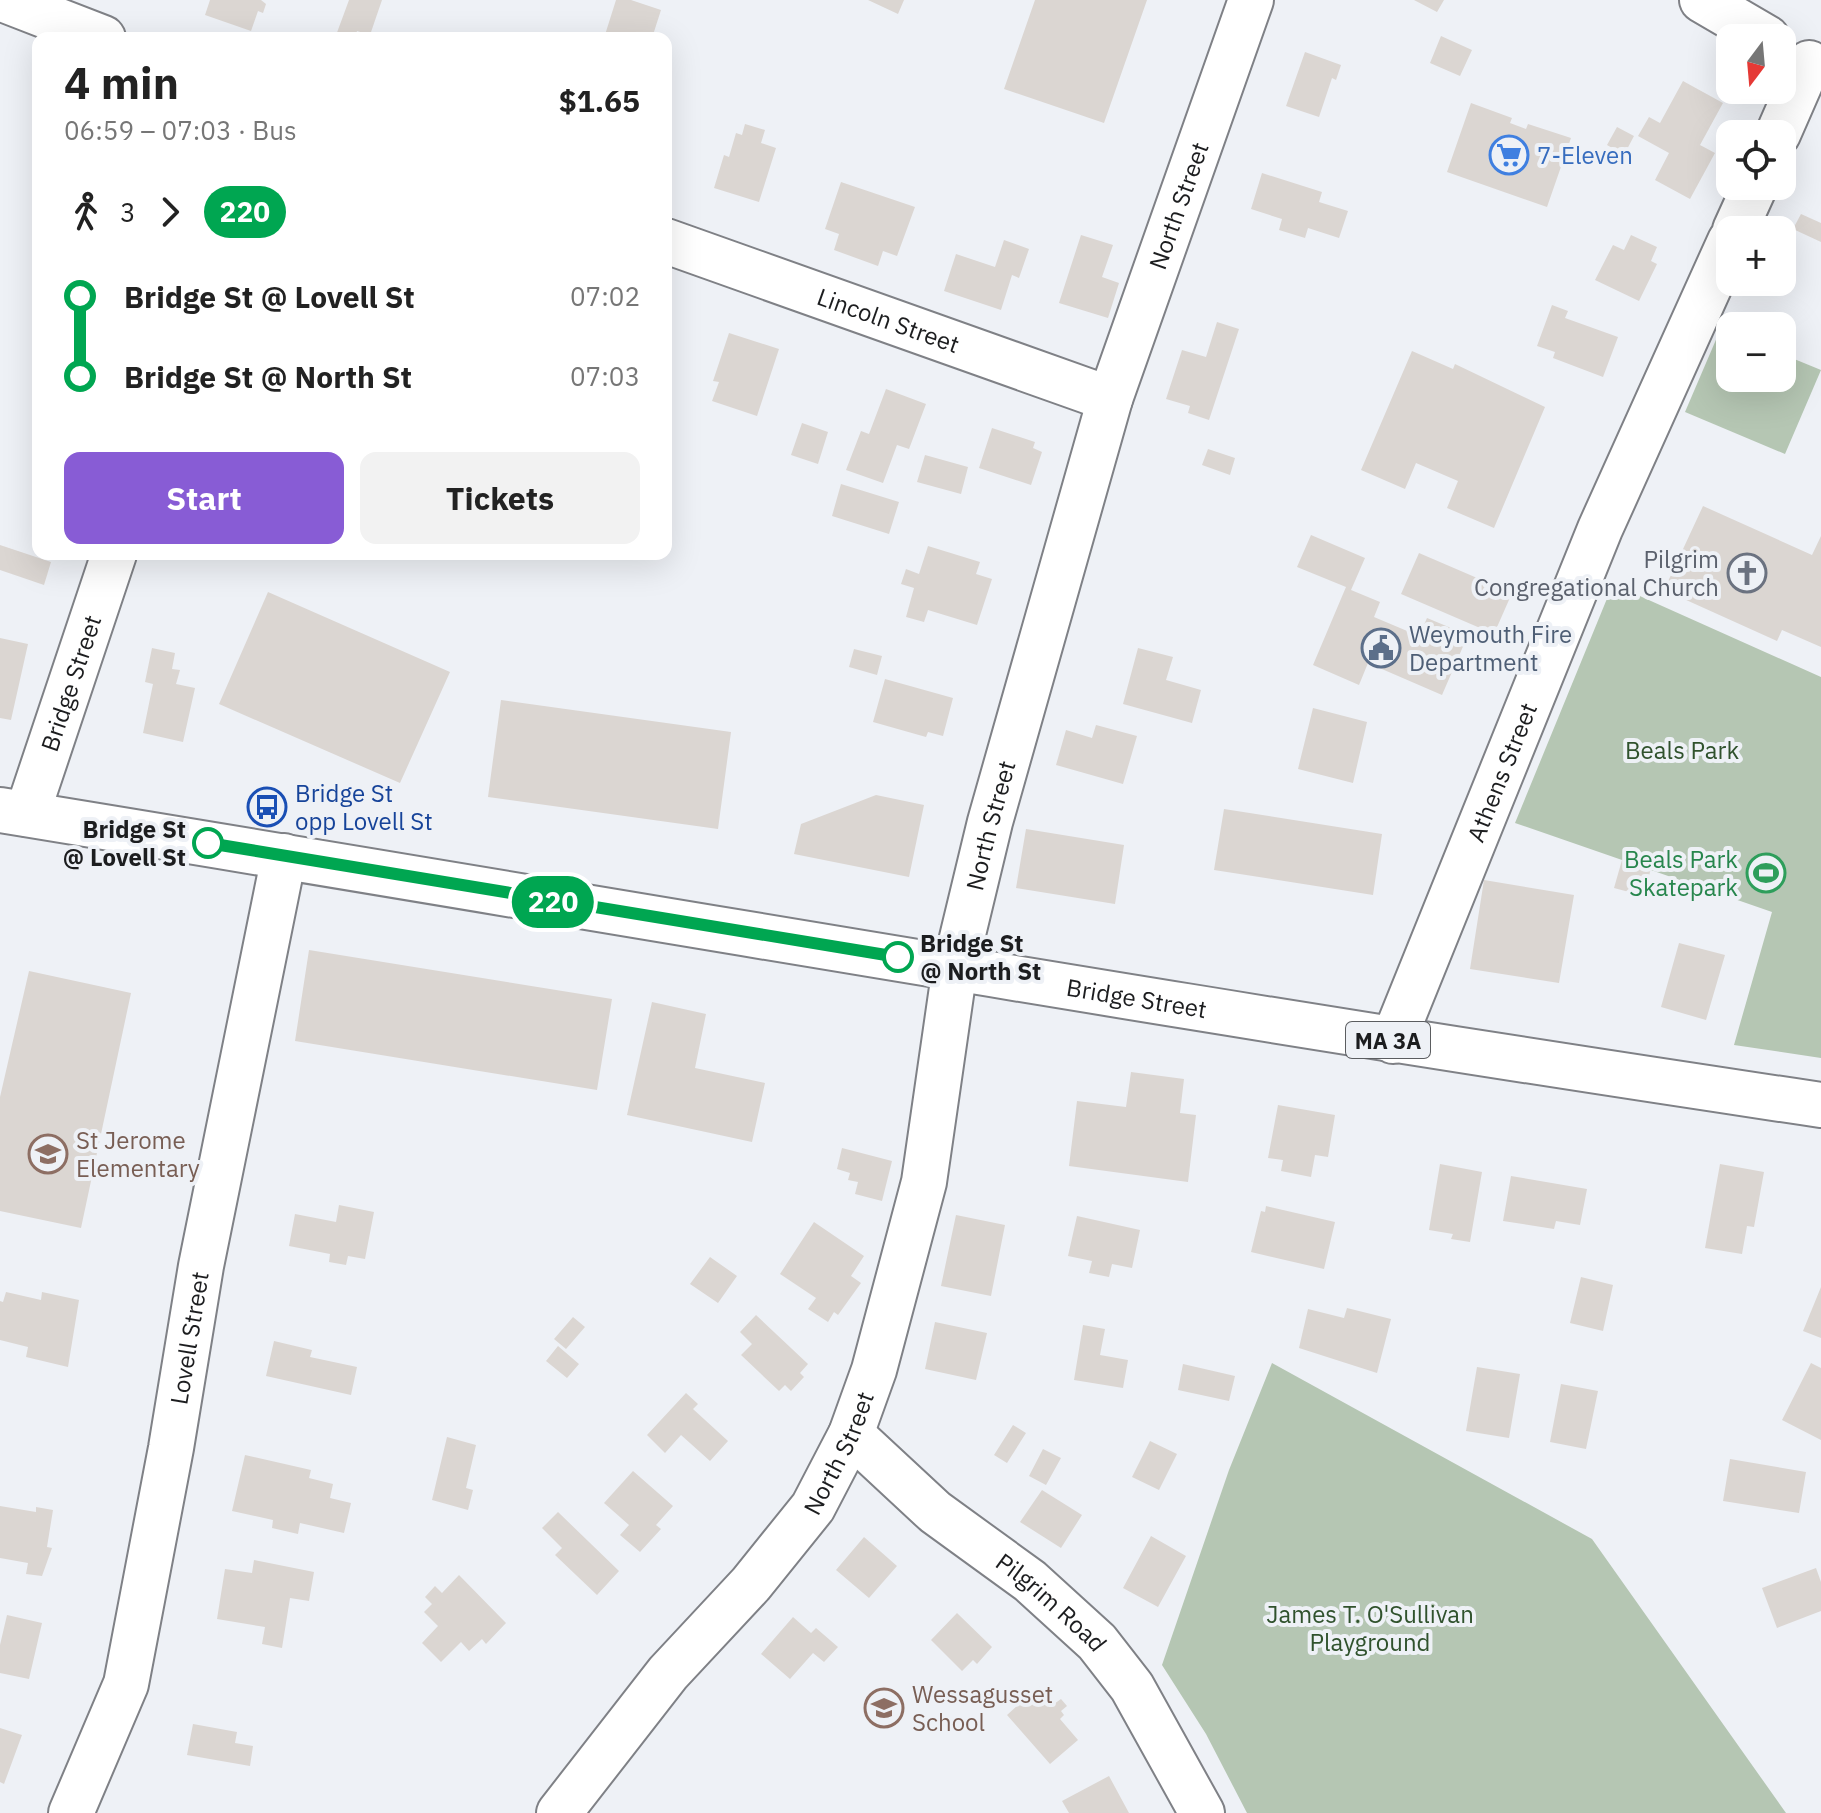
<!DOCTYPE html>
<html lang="en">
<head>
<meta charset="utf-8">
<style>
	:root { --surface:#fff; --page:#f2f2f2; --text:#222; --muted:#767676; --accent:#885cd5 }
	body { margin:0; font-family:"IBM Plex Sans",sans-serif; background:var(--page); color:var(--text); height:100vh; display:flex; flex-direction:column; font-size:30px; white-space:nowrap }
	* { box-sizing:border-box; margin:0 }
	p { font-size:26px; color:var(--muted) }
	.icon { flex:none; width:44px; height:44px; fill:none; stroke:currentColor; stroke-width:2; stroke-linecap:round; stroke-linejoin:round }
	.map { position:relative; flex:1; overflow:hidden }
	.drawer { position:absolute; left:32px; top:32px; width:640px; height:528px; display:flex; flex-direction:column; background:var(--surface); border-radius:16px; box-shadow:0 8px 32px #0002 }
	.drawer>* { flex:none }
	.badge { padding:0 16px; border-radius:26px; font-size:28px; line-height:52px }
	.needle { width:52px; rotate:196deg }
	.fabs { position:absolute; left:1716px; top:24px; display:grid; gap:16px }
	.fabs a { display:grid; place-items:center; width:80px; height:80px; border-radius:16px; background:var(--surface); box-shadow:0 8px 32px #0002; font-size:40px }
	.map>.badge { position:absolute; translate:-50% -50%; box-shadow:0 0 0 4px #fff }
	.legs { display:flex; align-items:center; gap:12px; height:88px; padding:0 32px; font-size:26px }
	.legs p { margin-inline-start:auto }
	.headline { display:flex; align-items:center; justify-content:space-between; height:136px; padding:0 32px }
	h1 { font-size:44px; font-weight:800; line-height:60px }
	.action { display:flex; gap:16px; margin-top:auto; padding:16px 32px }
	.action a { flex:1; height:92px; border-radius:16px; background:var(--accent); color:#fff; font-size:32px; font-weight:800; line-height:92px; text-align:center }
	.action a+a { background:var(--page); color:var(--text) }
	ul { padding:0 32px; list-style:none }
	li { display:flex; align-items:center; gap:28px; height:80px; font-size:30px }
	li i { display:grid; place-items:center; width:12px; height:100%; margin:0 10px; background:currentColor }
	li i::after { content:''; width:20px; height:20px; margin:-10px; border:6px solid; border-radius:50%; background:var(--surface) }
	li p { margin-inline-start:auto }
	li:first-child i { background:linear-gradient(#0000 50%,currentColor 0) }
	li:last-child i { background:linear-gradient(currentColor 50%,#0000 0) }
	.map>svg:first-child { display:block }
</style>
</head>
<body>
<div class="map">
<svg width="1821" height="1813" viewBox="0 0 1821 1813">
	<rect width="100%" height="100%" fill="#eef1f6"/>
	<path fill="#b5c6b3" d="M 1721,328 L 1730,331 L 1730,378 L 1782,378 L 1782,354 L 1821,370 L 1785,454 L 1685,412 Z
		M 1613,584 L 1821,677 L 1821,1058 L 1734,1045 L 1772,912 L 1515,823 Z
		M 1272,1363 L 1592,1539 L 1786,1813 L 1247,1813 L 1206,1734 L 1162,1665 L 1229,1470 Z"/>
	<path fill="#dbd6d2" d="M 210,0 L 261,0 L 266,4 L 263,13 L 258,11 L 251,31 L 205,15 Z
		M 349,0 L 382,0 L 370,35 L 357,31 L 355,38 L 335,38 Z
		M 616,0 L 631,0 L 661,10 L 652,38 L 604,38 Z
		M 868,0 L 904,0 L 898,14 Z
		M 1035,0 L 1147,0 L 1104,123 L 1004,89 Z
		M 1414,0 L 1444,0 L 1437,12 Z
		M 1441,36 L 1472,50 L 1460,76 L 1430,63 Z
		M 1305,52 L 1341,65 L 1336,80 L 1332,78 L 1319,117 L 1286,106 Z
		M 1683,81 L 1723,103 L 1700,145 L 1715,153 L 1690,199 L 1655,180 L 1669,153 L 1638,136 L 1649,117 L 1660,123 Z
		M 1471,103 L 1512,118 L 1510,123 L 1526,129 L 1528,124 L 1571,138 L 1547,207 L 1447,172 Z
		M 745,124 L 765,130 L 761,143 L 776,148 L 759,202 L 714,188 L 724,155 L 729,157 L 736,133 L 742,135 Z
		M 1617,127 L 1634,136 L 1624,155 L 1607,145 Z
		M 1262,173 L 1322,192 L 1319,202 L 1348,211 L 1339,238 L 1308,228 L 1305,238 L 1279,230 L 1282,219 L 1251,209 Z
		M 841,182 L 915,207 L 897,256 L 883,251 L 878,266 L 834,250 L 839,234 L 825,229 Z
		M 1801,214 L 1821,223 L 1821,242 L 1793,229 Z
		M 1081,235 L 1113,245 L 1102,277 L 1119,283 L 1108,318 L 1059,303 Z
		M 1631,235 L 1657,247 L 1651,261 L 1657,264 L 1639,301 L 1595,280 L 1613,245 L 1624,250 Z
		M 1004,240 L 1029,249 L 1019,278 L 1012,275 L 1001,310 L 944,291 L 956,254 L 995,267 Z
		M 1552,305 L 1568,311 L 1565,318 L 1618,337 L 1603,377 L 1553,358 L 1555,352 L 1537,346 Z
		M 1217,322 L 1239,329 L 1209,420 L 1188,413 L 1190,406 L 1166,399 L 1182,350 L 1206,357 Z
		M 729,333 L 779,349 L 757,416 L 712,401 L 719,382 L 713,381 Z
		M 1412,351 L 1453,369 L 1455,364 L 1545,407 L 1494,528 L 1447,508 L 1458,481 L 1416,463 L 1405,489 L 1361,470 Z
		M 886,389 L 926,404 L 909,449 L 897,445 L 883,483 L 846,470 L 861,431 L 869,434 Z
		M 802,423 L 828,432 L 818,464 L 791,455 Z
		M 992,428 L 1035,442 L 1033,448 L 1042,452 L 1031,485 L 979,468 Z
		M 1208,449 L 1235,458 L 1230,475 L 1202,465 Z
		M 925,455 L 968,467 L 961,494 L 917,482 Z
		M 841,484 L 899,502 L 889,534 L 832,516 Z
		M 1703,506 L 1812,555 L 1821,536 L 1821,647 L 1782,630 L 1777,641 L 1664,590 Z
		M 1311,535 L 1365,558 L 1351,590 L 1380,602 L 1374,617 L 1419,636 L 1427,618 L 1468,635 L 1442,695 L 1368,663 L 1359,685 L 1313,665 L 1346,587 L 1297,567 Z
		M 0,545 L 51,562 L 44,585 L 0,570 Z
		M 928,546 L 980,562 L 976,574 L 992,579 L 977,625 L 928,610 L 924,622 L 906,617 L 914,588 L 901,584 L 906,569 L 919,574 Z
		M 1419,553 L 1512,593 L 1494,634 L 1401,594 Z
		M 268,592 L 450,672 L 400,783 L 219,704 Z
		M 0,638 L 28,644 L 11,720 L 0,718 Z
		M 152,648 L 175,653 L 172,669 L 180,670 L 176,684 L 195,688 L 183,742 L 143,733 L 153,684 L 145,682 Z
		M 1138,648 L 1173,657 L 1166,680 L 1201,690 L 1192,723 L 1123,704 Z
		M 854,649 L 882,656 L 877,675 L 849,667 Z
		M 885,679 L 953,698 L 943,736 L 928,732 L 926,737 L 873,722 Z
		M 501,700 L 731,732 L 718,829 L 488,797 Z
		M 1313,708 L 1367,722 L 1353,783 L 1298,769 Z
		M 1096,725 L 1137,736 L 1123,784 L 1056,765 L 1066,730 L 1092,738 Z
		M 876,795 L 924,805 L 909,877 L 794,854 L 801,824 Z
		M 1224,809 L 1382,834 L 1373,895 L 1214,870 Z
		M 1026,829 L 1124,845 L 1115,904 L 1016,888 Z
		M 1622,860 L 1651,868 L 1644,896 L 1614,888 Z
		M 1484,880 L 1574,895 L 1559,983 L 1470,969 Z
		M 1679,943 L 1725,955 L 1706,1020 L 1661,1007 Z
		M 309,950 L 612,999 L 597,1090 L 295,1041 Z
		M 29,971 L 131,993 L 81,1228 L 0,1211 L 0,1097 Z
		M 652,1002 L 706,1014 L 695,1068 L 765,1083 L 752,1142 L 627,1115 Z
		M 1131,1072 L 1184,1079 L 1180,1113 L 1196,1115 L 1188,1182 L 1069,1166 L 1077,1101 L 1126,1107 Z
		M 1278,1105 L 1335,1115 L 1328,1157 L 1315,1155 L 1311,1177 L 1281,1171 L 1283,1160 L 1268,1158 Z
		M 842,1148 L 892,1161 L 882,1201 L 855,1194 L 858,1182 L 848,1180 L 850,1173 L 837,1169 Z
		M 1440,1164 L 1482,1172 L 1470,1242 L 1451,1239 L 1453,1234 L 1429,1230 Z
		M 1720,1164 L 1764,1172 L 1754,1227 L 1747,1226 L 1742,1254 L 1705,1248 Z
		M 1511,1176 L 1587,1189 L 1580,1225 L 1556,1221 L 1554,1229 L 1503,1221 Z
		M 339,1205 L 374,1212 L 365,1259 L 348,1256 L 346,1265 L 329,1262 L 330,1254 L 289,1246 L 295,1214 L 336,1222 Z
		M 1266,1206 L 1335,1222 L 1324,1269 L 1251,1252 L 1261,1211 L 1265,1212 Z
		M 956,1215 L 1005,1225 L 991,1296 L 941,1286 Z
		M 1077,1216 L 1140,1230 L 1132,1268 L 1112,1264 L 1109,1277 L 1089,1273 L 1092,1261 L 1068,1256 Z
		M 814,1222 L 864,1256 L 851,1276 L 861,1283 L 838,1315 L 834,1312 L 828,1322 L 808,1309 L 816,1298 L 780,1274 Z
		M 710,1257 L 737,1276 L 718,1303 L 690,1284 Z
		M 1581,1277 L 1613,1285 L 1603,1331 L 1570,1323 Z
		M 1821,1287 L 1821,1338 L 1803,1331 Z
		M 6,1292 L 41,1300 L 42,1292 L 79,1300 L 68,1367 L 26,1357 L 28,1347 L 0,1340 L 0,1301 L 3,1302 Z
		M 1347,1308 L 1391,1319 L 1377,1373 L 1299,1348 L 1308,1309 L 1344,1318 Z
		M 756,1315 L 808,1364 L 800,1373 L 804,1377 L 791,1391 L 785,1385 L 779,1391 L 741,1355 L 752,1344 L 740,1332 Z
		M 573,1317 L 585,1327 L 566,1349 L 554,1339 Z
		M 935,1322 L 987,1333 L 976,1380 L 925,1369 Z
		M 1083,1325 L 1105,1329 L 1100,1355 L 1128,1360 L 1123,1388 L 1074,1380 Z
		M 274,1341 L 312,1350 L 310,1357 L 357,1367 L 351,1395 L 266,1376 Z
		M 558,1346 L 579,1364 L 567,1378 L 546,1361 Z
		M 1811,1363 L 1821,1368 L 1821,1440 L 1782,1420 Z
		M 1183,1364 L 1235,1376 L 1229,1401 L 1178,1390 Z
		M 1477,1367 L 1520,1374 L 1509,1438 L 1466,1431 Z
		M 1561,1384 L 1598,1391 L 1586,1449 L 1550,1442 Z
		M 686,1393 L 698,1404 L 693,1409 L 728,1441 L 710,1461 L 681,1435 L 665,1453 L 647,1435 Z
		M 1013,1425 L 1026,1433 L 1007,1463 L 994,1455 Z
		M 447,1437 L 476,1445 L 466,1488 L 473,1490 L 468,1510 L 432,1500 Z
		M 1150,1441 L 1177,1454 L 1159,1490 L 1132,1477 Z
		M 1043,1449 L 1061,1458 L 1046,1485 L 1029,1476 Z
		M 245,1455 L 311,1470 L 309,1478 L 333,1484 L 330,1498 L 351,1503 L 344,1533 L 300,1523 L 298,1534 L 272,1528 L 273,1520 L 232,1511 Z
		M 1730,1459 L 1806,1472 L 1799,1513 L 1723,1501 Z
		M 633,1471 L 673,1506 L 656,1525 L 661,1529 L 640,1552 L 620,1535 L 629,1525 L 604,1503 Z
		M 1042,1490 L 1082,1515 L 1061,1548 L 1020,1522 Z
		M 0,1506 L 36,1512 L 36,1507 L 53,1510 L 47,1547 L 52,1548 L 42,1576 L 26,1574 L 28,1563 L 0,1558 Z
		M 558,1512 L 619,1571 L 597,1595 L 555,1555 L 562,1548 L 542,1528 Z
		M 1151,1536 L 1186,1556 L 1158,1607 L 1123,1588 Z
		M 864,1537 L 897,1566 L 869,1598 L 836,1570 Z
		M 254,1560 L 314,1572 L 309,1601 L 290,1598 L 282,1648 L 262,1644 L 265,1627 L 217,1619 L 225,1569 L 252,1573 Z
		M 1816,1568 L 1821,1582 L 1821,1611 L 1777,1628 L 1762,1588 Z
		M 459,1575 L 506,1623 L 486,1644 L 482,1639 L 469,1651 L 461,1642 L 441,1662 L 422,1643 L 438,1626 L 424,1612 L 432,1604 L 425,1597 L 435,1586 L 442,1593 Z
		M 957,1613 L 992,1647 L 977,1664 L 973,1660 L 962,1671 L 931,1640 Z
		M 7,1615 L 42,1623 L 29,1679 L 0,1673 L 0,1645 Z
		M 793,1617 L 811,1633 L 816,1628 L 838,1647 L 824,1662 L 813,1653 L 790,1679 L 761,1654 Z
		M 1039,1686 L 1054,1704 L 1061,1699 L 1067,1706 L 1061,1711 L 1064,1715 L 1060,1719 L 1078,1740 L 1050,1764 L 1007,1715 Z
		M 193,1724 L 237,1732 L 235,1743 L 253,1746 L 250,1766 L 187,1755 Z
		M 0,1728 L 22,1735 L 4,1784 L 0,1782 Z
		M 1109,1776 L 1129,1813 L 1069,1813 L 1062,1801 Z"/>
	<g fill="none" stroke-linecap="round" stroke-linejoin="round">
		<defs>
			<g id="minor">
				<path d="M 5,0 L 103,38"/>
				<path d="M 1702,0 L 1767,38"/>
				<path d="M 1778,134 L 1809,63"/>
				<path d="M 1735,230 L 1755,186"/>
				<path id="s1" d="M 666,241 L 1110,399"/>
				<path id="s2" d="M 27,814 L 114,554"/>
				<path id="s3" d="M 1393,1041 L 1600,529 L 1730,241"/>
				<path id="s4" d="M 851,1434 L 935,1512 L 1030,1581 L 1097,1642 L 1132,1687 L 1202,1813"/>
				<path id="s5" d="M 71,1813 L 126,1684 L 171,1448 L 201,1266 L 284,856"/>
				<path id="s6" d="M 559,1813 L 668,1673 L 751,1584 L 813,1507 L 851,1434 L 874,1370 L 924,1182 L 955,967 L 990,822 L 1110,399 L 1251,0"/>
			</g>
			<g id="major">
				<path id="s7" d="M 0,810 C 607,909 1213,1015 1821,1105"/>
			</g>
		</defs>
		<use href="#minor" stroke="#7f8186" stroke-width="48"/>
		<use href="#major" stroke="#7f8186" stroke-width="48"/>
		<use href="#minor" stroke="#fff" stroke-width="44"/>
		<use href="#major" stroke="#fff" stroke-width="44"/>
	</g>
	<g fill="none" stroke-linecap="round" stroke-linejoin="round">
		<defs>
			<path id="line-1" d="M 208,843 L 898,957"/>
		</defs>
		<use href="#line-1" stroke="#fff" stroke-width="18"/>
		<use href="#line-1" stroke="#00a651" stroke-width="12"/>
	</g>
	<defs>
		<symbol id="supermarket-ring" viewBox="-11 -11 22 22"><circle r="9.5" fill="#eef1f6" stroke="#3f7fe0" stroke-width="1.5"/><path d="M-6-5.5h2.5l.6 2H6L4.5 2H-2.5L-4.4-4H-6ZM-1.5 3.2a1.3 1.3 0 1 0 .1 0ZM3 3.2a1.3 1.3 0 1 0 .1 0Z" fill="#3f7fe0"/></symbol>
		<symbol id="church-ring" viewBox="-11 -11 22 22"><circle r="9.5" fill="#eef1f6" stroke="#6b7280" stroke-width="1.5"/><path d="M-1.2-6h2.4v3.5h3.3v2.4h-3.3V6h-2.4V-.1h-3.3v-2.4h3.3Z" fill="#6b7280"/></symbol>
		<symbol id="civic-ring" viewBox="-11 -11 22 22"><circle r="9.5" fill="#eef1f6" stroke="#5c6f8a" stroke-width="1.5"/><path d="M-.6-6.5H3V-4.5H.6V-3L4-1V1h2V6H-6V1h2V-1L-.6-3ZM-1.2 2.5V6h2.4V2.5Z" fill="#5c6f8a"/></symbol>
		<symbol id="bus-ring" viewBox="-11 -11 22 22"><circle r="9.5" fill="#eef1f6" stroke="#1a4fb4" stroke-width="1.5"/><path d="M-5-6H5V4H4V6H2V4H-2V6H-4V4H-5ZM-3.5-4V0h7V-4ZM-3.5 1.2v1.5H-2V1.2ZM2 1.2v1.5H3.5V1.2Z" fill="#1a4fb4"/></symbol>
		<symbol id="stadium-ring" viewBox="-11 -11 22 22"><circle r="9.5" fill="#eef1f6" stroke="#2e9e5b" stroke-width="1.5"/><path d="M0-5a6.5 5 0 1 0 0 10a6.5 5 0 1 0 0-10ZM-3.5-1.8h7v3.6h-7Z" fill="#2e9e5b"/></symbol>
		<symbol id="school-ring" viewBox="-11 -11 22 22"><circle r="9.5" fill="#eef1f6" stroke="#8d6e63" stroke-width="1.5"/><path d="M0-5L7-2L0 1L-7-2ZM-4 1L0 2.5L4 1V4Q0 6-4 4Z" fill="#8d6e63"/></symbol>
	</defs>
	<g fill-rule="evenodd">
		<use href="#supermarket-ring" x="1487" y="133" width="44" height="44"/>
		<use href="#church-ring" x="1725" y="551" width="44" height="44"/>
		<use href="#civic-ring" x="1359" y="626" width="44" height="44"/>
		<use href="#bus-ring" x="245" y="785" width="44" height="44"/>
		<use href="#stadium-ring" x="1744" y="851" width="44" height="44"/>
		<use href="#school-ring" x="26" y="1132" width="44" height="44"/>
		<use href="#school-ring" x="862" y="1686" width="44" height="44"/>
	</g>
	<g fill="#fff" stroke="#00a651" stroke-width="4">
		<circle cx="208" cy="843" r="14"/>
		<circle cx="898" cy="957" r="14"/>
	</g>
	<g text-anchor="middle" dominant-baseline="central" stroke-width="8" stroke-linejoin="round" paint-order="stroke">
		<rect fill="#eef1f6" stroke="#5b5d60" stroke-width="2" x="1346" y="1022" width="84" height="36" rx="6"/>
		<g font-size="22" font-weight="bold" fill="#1c1d1f">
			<text x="1388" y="1040">MA 3A</text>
		</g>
		<g font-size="24" fill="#366cbe" stroke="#eef1f6" text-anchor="start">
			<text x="1537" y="155">7-Eleven</text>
		</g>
		<g font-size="24" fill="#1c1d1f" stroke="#eef1f6">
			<text stroke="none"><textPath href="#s6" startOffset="1754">North Street</textPath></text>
			<text stroke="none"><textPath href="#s1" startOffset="236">Lincoln Street</textPath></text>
			<text stroke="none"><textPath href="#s2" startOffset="138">Bridge Street</textPath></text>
			<text stroke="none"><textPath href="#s3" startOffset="290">Athens Street</textPath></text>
			<text stroke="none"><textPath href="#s6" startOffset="1106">North Street</textPath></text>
			<text stroke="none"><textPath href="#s7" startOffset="1152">Bridge Street</textPath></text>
			<text stroke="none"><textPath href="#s5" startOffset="492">Lovell Street</textPath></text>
			<text stroke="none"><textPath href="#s6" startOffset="458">North Street</textPath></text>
			<text stroke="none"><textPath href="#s4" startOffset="262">Pilgrim Road</textPath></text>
		</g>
		<g font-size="24" fill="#5b616d" stroke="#eef1f6" text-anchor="end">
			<text x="1719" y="559">Pilgrim<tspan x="1719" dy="28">Congregational Church</tspan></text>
		</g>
		<g font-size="24" fill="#4e5e75" stroke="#eef1f6" text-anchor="start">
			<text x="1409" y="634">Weymouth Fire<tspan x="1409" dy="28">Department</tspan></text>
		</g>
		<g font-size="24" fill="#30522d" stroke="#eef1f6">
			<text x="1682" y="750">Beals Park</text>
			<text x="1370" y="1614">James T. O'Sullivan<tspan x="1370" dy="28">Playground</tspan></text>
		</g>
		<g font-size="24" fill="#164399" stroke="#eef1f6" text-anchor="start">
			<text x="295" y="793">Bridge St<tspan x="295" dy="28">opp Lovell St</tspan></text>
		</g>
		<g font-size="24" font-weight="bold" fill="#1c1d1f" stroke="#eef1f6" text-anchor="end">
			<text x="186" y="829">Bridge St<tspan x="186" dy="28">@ Lovell St</tspan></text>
			<text x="920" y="943" text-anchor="start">Bridge St<tspan x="920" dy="28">@ North St</tspan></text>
		</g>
		<g font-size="24" fill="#27864d" stroke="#eef1f6" text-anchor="end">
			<text x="1738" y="859">Beals Park<tspan x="1738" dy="28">Skatepark</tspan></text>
		</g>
		<g font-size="24" fill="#785e54" stroke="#eef1f6" text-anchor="start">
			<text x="76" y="1140">St Jerome<tspan x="76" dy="28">Elementary</tspan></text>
			<text x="912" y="1694">Wessagusset<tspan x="912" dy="28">School</tspan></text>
		</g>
	</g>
</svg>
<div class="fabs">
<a><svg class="needle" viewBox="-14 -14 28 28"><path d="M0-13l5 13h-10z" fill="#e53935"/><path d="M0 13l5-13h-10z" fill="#767676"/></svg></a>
<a><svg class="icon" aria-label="locate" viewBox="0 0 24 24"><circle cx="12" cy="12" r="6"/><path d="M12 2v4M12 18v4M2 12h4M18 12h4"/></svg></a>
<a>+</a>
<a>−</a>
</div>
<b class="badge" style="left:553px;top:902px;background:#00a651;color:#fff">220</b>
<section class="drawer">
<div class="headline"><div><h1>4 min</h1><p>06:59 – 07:03 · Bus</p></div><b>$1.65</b></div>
<div class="legs"><svg class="icon" aria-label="walk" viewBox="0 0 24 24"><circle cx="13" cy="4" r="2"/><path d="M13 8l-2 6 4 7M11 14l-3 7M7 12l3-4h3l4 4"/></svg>3<svg class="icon" aria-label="forward" viewBox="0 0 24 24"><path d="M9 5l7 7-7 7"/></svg><b class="badge" style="background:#00a651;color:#fff">220</b></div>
<ul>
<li><i style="color:#00a651"></i><b>Bridge St @ Lovell St</b><p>07:02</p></li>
<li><i style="color:#00a651"></i><b>Bridge St @ North St</b><p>07:03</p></li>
</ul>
<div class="action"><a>Start</a><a>Tickets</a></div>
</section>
</div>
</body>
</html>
